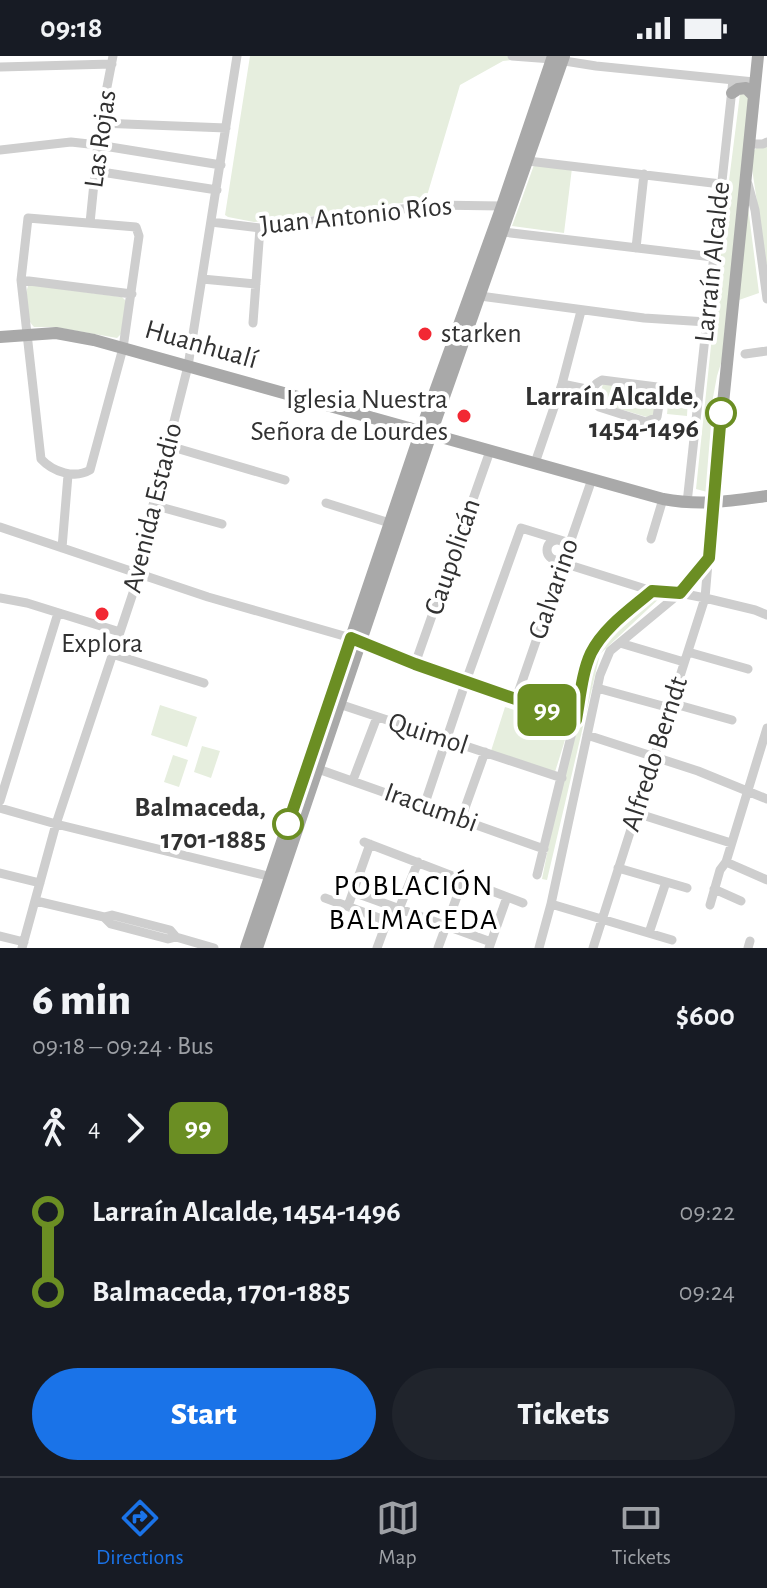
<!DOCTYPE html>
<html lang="en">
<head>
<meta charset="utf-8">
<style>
	:root { --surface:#171b24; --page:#20242c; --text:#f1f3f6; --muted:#9ea1a6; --line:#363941; --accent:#1a73e8 }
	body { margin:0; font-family:"Alegreya Sans",sans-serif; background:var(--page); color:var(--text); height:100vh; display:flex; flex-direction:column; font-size:30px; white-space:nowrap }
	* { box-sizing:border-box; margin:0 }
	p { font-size:26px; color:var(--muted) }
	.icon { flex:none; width:44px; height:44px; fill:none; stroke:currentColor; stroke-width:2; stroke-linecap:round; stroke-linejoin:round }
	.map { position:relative; height:892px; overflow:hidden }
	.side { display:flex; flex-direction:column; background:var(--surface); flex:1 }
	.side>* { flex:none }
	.badge { padding:0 16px; border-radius:12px; font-size:28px; line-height:52px }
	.map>.badge { position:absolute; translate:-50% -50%; box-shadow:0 0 0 4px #fff }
	.legs { display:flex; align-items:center; gap:12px; height:88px; padding:0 32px; font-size:26px }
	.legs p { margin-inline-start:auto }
	.headline { display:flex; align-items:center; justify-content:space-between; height:136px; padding:0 32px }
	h1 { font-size:44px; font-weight:800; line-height:60px }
	.primary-button { display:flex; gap:16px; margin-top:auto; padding:16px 32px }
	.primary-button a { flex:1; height:92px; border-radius:48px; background:var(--accent); color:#fff; font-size:32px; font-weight:800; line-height:92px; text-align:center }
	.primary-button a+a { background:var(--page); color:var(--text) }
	ul { padding:0 32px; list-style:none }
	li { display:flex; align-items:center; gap:28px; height:80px; font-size:30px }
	li i { display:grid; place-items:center; width:12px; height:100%; margin:0 10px; background:currentColor }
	li i::after { content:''; width:20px; height:20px; margin:-10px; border:6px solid; border-radius:50%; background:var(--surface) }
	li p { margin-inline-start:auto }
	li:first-child i { background:linear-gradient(#0000 50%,currentColor 0) }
	li:last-child i { background:linear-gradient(currentColor 50%,#0000 0) }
	.status { display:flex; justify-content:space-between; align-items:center; height:56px; padding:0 40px; background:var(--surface); direction:ltr }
	.status svg { height:22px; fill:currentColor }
	.tabs { display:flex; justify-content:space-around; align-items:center; height:112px; border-top:2px solid var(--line); background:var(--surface); font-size:22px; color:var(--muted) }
	.tabs a { display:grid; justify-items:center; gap:4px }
	.tabs .selected { color:var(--accent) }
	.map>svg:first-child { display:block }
</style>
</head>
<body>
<div class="status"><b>09:18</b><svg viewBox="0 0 49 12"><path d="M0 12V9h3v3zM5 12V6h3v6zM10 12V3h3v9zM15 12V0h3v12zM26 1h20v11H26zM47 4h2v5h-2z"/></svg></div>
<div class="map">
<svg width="767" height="892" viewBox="0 0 767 892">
	<rect width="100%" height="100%" fill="#fff"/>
	<path fill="#e6eede" d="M 250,0 L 511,0 L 511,4 L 503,5 L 460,29 L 426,143 L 334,158 L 254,166 L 228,161 L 225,159 Z
		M 740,38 L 749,39 L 722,304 L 717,320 L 712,347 L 714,372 L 707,436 L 696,433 L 725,156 Z
		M 767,84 L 767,213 L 750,99 L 760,88 Z
		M 534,109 L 572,112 L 564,177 L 512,170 Z
		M 747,143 L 759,237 L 739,244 Z
		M 31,229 L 122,241 L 126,245 L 121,278 L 117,282 L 55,271 L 34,271 C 25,263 24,241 28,230 Z
		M 603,328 L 657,334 L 657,358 L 650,362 L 600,347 L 598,344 Z
		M 669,339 L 688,341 L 687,360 L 667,358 Z
		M 663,539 L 600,598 L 547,824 L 542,823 L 554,762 L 597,592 L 609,576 L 652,540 Z
		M 160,649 L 197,661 L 187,691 L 151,679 Z
		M 505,651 L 569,671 L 555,716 L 491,695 Z
		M 202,690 L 220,695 L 211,722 L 194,716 Z
		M 173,699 L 188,704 L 179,731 L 164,726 Z"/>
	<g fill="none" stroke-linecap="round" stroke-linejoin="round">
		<path stroke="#cecece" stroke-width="9" d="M 512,0 L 552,3 L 596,10 L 754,26
			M 0,11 L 112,8
			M 100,67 L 226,72
			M 748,88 L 763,88 L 767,86
			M 0,94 L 71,86 L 98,89 L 221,109
			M 528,105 L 721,128
			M 95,115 L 217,134
			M 748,128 L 755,154 L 767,243
			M 28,162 L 136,171 L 139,180 L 123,292 L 90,414 C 75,423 53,416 41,403 L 21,224 Z
			M 211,166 L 260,172 L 432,149 L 502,150
			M 90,167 L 100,67 L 113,0
			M 503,176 L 713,201
			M 636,192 L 644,118
			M 202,223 L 256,228
			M 21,224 L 132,238
			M 480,240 L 644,262 L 707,266
			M 253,267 L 260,172
			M 745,298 L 767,295
			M 602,324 L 657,331 L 661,337 L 657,361 L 646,366 L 599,351 L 594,344 L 591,334 L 597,327 Z
			M 562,328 L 591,334
			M 169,390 L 285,424
			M 535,407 L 562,328 L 581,255
			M 326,447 L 396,469
			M 687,447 L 733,24
			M 153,449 L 222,468
			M 0,471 L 208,541 L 351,582 L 415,608 L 576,664
			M 651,483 L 663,443
			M547 494a10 10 0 1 1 20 0a10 10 0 1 1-20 0Z
			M 62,492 L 68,419
			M 563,507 L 652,535 L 680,537 L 705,542 L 755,554 L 767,559
			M 0,542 L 27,547 L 120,576
			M 620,587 L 684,606
			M 688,596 L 748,613
			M 112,598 L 204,627
			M 415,608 L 490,395
			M 597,632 L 670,652
			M 516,643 L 592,423
			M 671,647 L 732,664
			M 339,648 L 562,722
			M 587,679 L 698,715 L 767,743
			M 318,713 L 544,793
			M 353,724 L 377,661
			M 0,745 L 58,557
			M 424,750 L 466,625 L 521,472 L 570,487
			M 0,752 L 56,768 L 276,822
			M 636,757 L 731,787
			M 461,763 L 485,696
			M 364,786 L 523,847
			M 726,806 L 767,824
			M 618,812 L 687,832
			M 0,817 L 40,827
			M 537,819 L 592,595 L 605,577 L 652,535
			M 714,833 L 741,845
			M 353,836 L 491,886
			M 325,842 L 387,865
			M 36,845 L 104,861 L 111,868 L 168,883 L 176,881 L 214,892
			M 551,848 L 672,884
			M 710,849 L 720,814 L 726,806 L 767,672
			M 348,850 L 370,788
			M 104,861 L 112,859 L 170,874 L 176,881
			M 649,877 L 666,826
			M 0,880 L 24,886
			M 22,892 L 56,768 L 139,519 L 153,449 L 188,310 L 237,0
			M 377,892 L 387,865 L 399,853 L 418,806
			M 438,892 L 463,824
			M 489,892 L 507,841
			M 539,892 L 551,848 L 600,619 L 610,595 L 680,537 L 709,502
			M 593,892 L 705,542 L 713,447
			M 748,892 L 750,885"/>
		<path stroke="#a9a9a9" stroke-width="12" d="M 732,37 L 738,33 L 746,32 L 753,39
			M 0,281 L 56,277 L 94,284 L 663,443 C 701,450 730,445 767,440
			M 713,447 L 758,0
			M 246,892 L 424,366 L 502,150 L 553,0
			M 257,892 L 434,369 L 564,0"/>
	</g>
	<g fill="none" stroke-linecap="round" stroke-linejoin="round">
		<defs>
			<path id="line-1" d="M 288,768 L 351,582 L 415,608 L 576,664 C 580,642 582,616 591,597 C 604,571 631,553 652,535 L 680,537 L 709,502 L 721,357"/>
		</defs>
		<use href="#line-1" stroke="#fff" stroke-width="18"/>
		<use href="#line-1" stroke="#6b8e23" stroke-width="12"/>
	</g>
	<g fill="#f22833" stroke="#fff" stroke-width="3">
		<circle cx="425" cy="278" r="8"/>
		<circle cx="464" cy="360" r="8"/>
		<circle cx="102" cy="558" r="8"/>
	</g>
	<g fill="#fff" stroke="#6b8e23" stroke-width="4">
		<circle cx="721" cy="357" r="14"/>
		<circle cx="288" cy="768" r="14"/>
	</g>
	<g text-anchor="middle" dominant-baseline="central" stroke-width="8" stroke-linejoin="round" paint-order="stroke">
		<g font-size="28" fill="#313131" stroke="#fff">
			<text transform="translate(101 83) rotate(-82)">Las Rojas</text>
			<text transform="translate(356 160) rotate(-6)">Juan Antonio Ríos</text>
			<text transform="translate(713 206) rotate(-84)">Larraín Alcalde</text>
			<text transform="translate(201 289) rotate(16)">Huanhualí</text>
			<text transform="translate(153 452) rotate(-76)">Avenida Estadio</text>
			<text transform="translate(453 501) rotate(-71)">Caupolicán</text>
			<text transform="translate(554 533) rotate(-71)">Galvarino</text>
			<text transform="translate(428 678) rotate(18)">Quimol</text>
			<text transform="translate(655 698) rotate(-72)">Alfredo Berndt</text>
			<text transform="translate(431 752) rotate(20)">Iracumbi</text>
		</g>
		<g font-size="28" fill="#313131" stroke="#fff" text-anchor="start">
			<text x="441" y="278">starken</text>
			<text x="448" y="344" text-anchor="end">Iglesia Nuestra<tspan x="448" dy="32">Señora de Lourdes</tspan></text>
			<text x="102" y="588" text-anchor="middle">Explora</text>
		</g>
		<g font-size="28" font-weight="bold" fill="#313131" stroke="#fff" text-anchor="end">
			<text x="699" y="341">Larraín Alcalde,<tspan x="699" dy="32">1454-1496</tspan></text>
			<text x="266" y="752">Balmaceda,<tspan x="266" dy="32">1701-1885</tspan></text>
		</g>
		<g font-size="30" letter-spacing="2" fill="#000" stroke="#fff">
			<text x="414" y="830">POBLACIÓN<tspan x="414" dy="34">BALMACEDA</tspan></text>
		</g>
	</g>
</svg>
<b class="badge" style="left:547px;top:654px;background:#6b8e23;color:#fff">99</b>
</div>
<section class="side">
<div class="headline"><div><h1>6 min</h1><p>09:18 – 09:24 · Bus</p></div><b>$600</b></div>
<div class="legs"><svg class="icon" aria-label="walk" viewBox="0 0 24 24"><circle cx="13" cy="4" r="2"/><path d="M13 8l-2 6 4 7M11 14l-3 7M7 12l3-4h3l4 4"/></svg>4<svg class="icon" aria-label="forward" viewBox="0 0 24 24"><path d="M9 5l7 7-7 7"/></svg><b class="badge" style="background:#6b8e23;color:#fff">99</b></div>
<ul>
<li><i style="color:#6b8e23"></i><b>Larraín Alcalde, 1454-1496</b><p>09:22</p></li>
<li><i style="color:#6b8e23"></i><b>Balmaceda, 1701-1885</b><p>09:24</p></li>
</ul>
<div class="primary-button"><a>Start</a><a>Tickets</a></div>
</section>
<nav class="tabs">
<a class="selected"><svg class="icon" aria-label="directions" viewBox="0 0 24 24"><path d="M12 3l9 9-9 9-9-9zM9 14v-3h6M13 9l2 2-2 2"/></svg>Directions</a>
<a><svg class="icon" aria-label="map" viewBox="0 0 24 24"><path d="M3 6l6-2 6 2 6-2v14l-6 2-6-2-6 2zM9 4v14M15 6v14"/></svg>Map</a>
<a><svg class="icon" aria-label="tickets" viewBox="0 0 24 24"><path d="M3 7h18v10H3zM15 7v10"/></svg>Tickets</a>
</nav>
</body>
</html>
